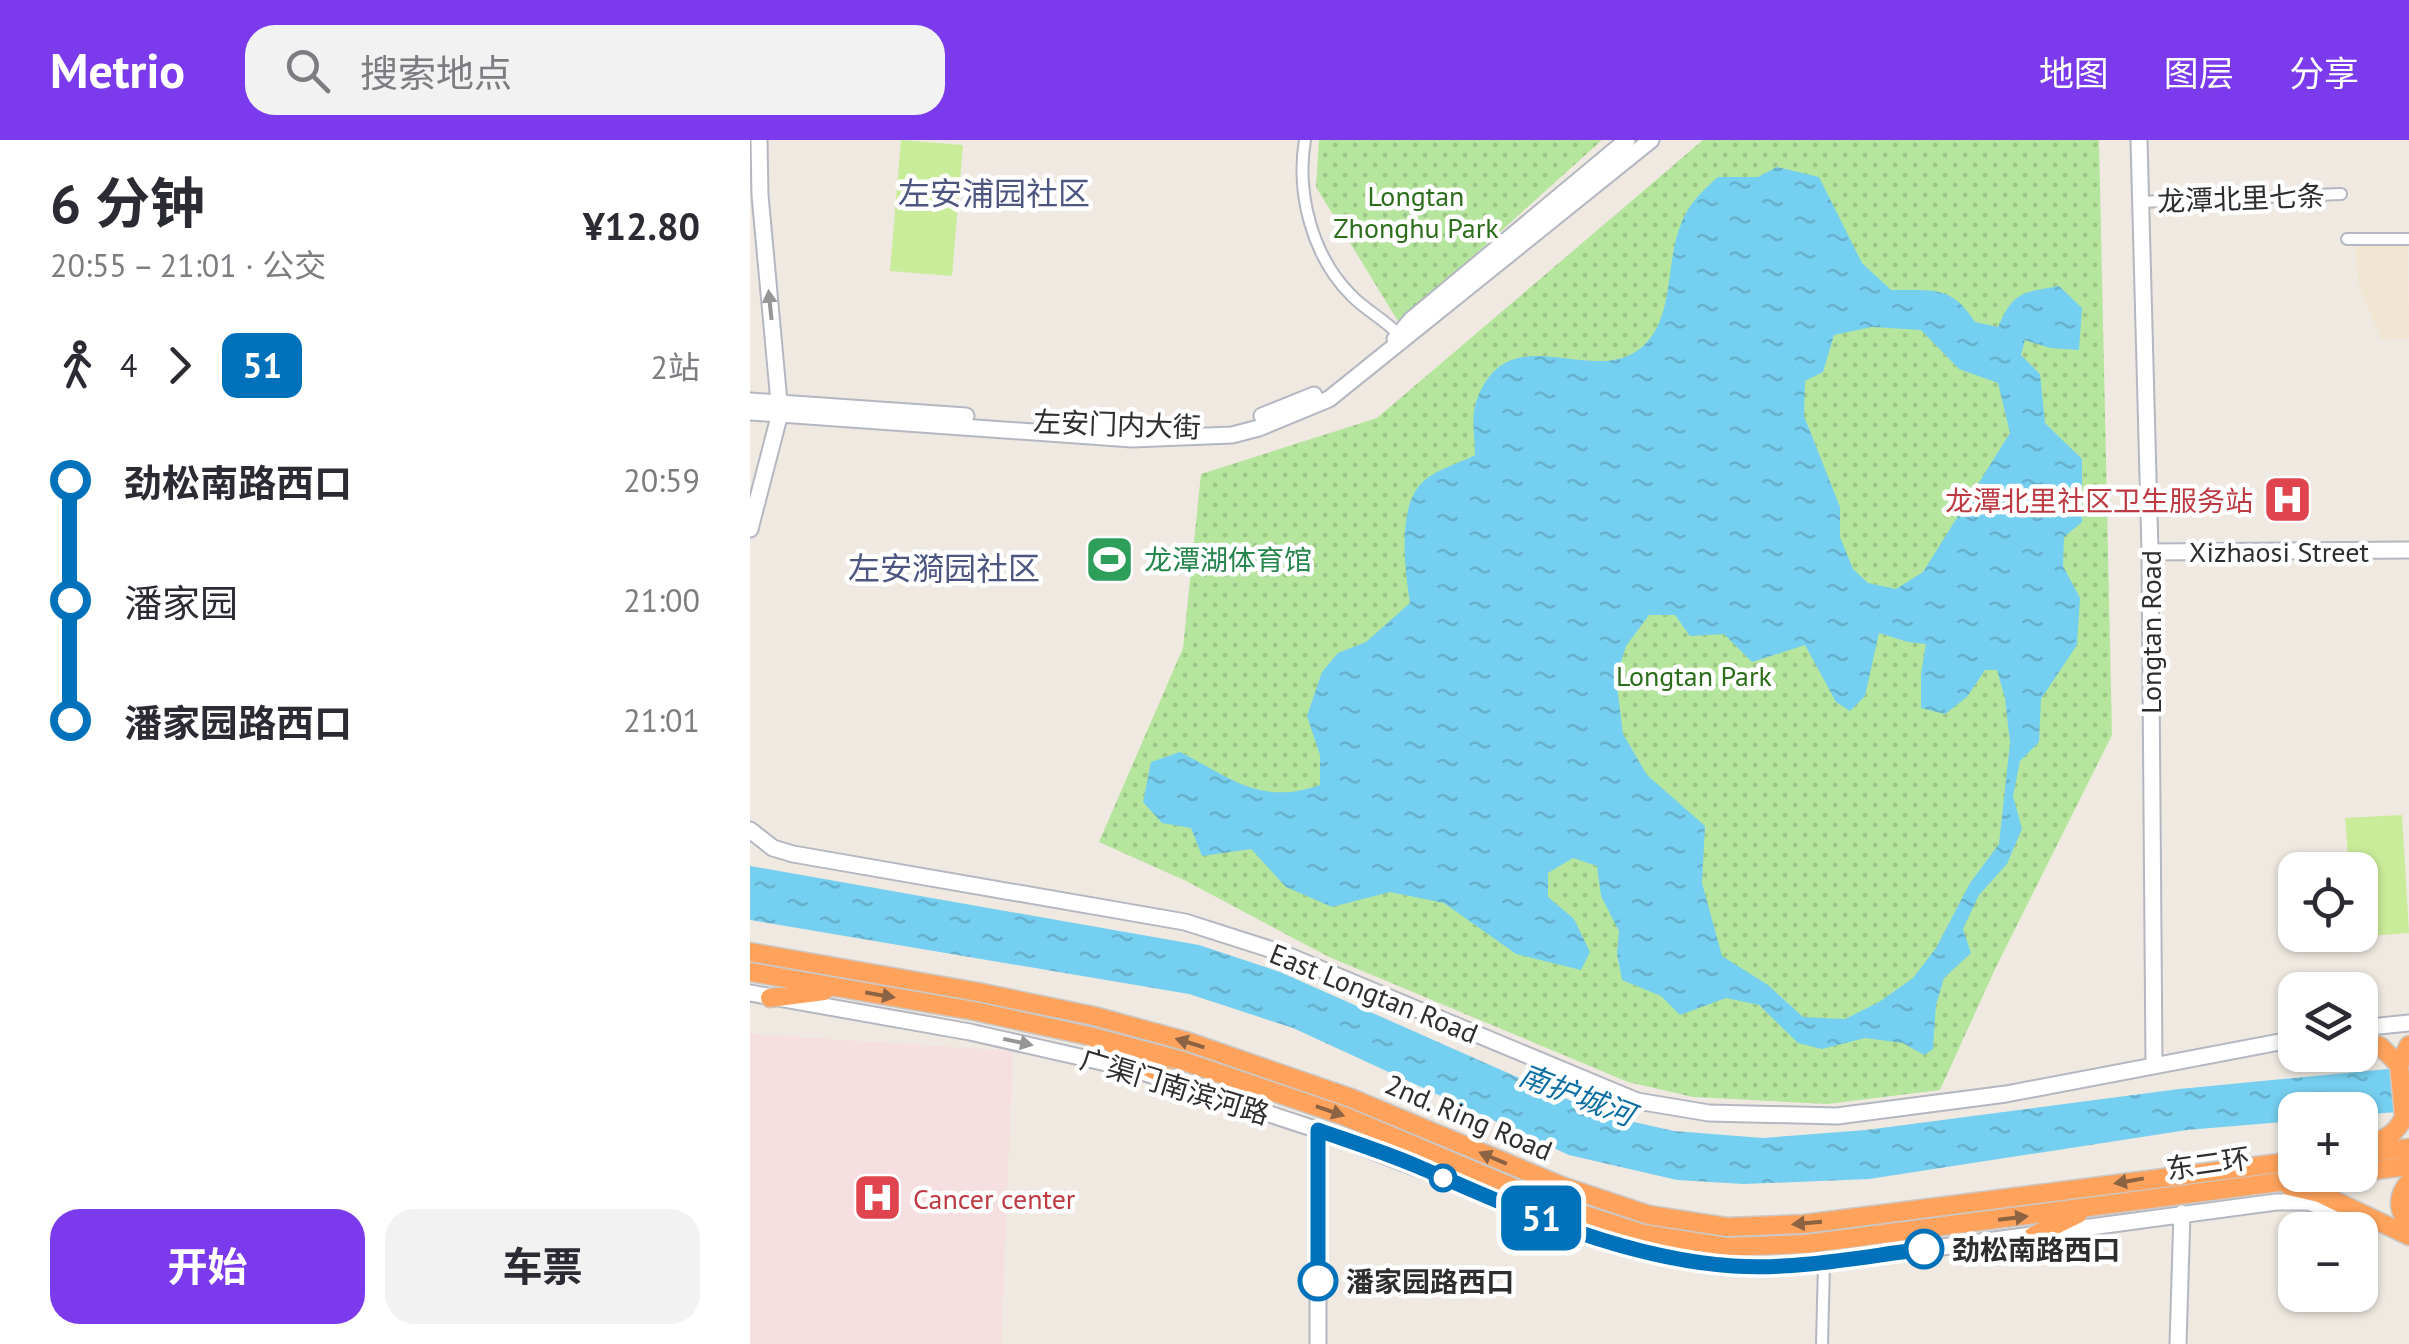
<!DOCTYPE html>
<html lang="zh">
<head>
<meta charset="utf-8">
<style>
	:root { --surface:#fff; --page:#f2f2f3; --text:#2b2b33; --muted:#7c7c81; --accent:#7c3aed }
	body { margin:0; font-family:"PT Sans","Noto Sans SC",sans-serif; background:var(--page); color:var(--text); height:100vh; display:flex; flex-direction:column; font-size:38px; white-space:nowrap }
	* { box-sizing:border-box; margin:0 }
	p { font-size:32px; color:var(--muted) }
	.icon { flex:none; width:55px; height:55px; fill:none; stroke:currentColor; stroke-width:2; stroke-linecap:round; stroke-linejoin:round }
	.map { position:relative; flex:1; overflow:hidden }
	.side { display:flex; flex-direction:column; background:var(--surface); width:750px }
	.side>* { flex:none }
	.badge { padding:0 20px; border-radius:15px; font-size:35px; line-height:65px }
	.controls { position:absolute; left:1528px; top:712px; display:grid; gap:20px }
	.controls a { display:grid; place-items:center; width:100px; height:100px; border-radius:20px; background:var(--surface); box-shadow:0 2px 8px #0004; font-size:50px }
	.map>.badge { position:absolute; translate:-50% -50%; box-shadow:0 0 0 5px #fff }
	.legs { display:flex; align-items:center; gap:15px; height:110px; padding:0 50px; font-size:32px }
	.legs p { margin-inline-start:auto }
	.head { display:flex; align-items:center; justify-content:space-between; height:170px; padding:0 50px }
	h1 { font-size:55px; font-weight:700; line-height:75px }
	.primary-button { display:flex; gap:20px; margin-top:auto; padding:20px 50px }
	.primary-button a { flex:1; height:115px; border-radius:30px; background:var(--accent); color:#fff; font-size:40px; font-weight:700; line-height:115px; text-align:center }
	.primary-button a+a { background:var(--page); color:var(--text) }
	ul { padding:0 50px; list-style:none }
	li { display:flex; align-items:center; gap:35px; height:120px; font-size:38px }
	li i { display:grid; place-items:center; width:15px; height:100%; margin:0 12px; background:currentColor }
	li i::after { content:''; width:25px; height:25px; margin:-12px; border:8px solid; border-radius:50%; background:var(--surface) }
	li p { margin-inline-start:auto }
	li:first-child i { background:linear-gradient(#0000 50%,currentColor 0) }
	li:last-child i { background:linear-gradient(currentColor 50%,#0000 0) }
	header { display:flex; align-items:center; gap:60px; box-sizing:border-box; height:140px; padding:0 50px; background:var(--accent); color:#fff }
	header strong { font-size:48px }
	nav { display:flex; gap:55px; margin-inline-start:auto; font-size:35px }
	.search { width:700px; height:90px; background:var(--page); display:flex; align-items:center; gap:25px; box-sizing:border-box; padding:0 35px; border-radius:30px; color:var(--muted); font-size:38px }
	main { display:flex; flex:1; min-height:0 }
	.map>svg:first-child { display:block }
</style>
</head>
<body>
<header>
<strong>Metrio</strong>
<div class="search"><svg class="icon" aria-label="search" viewBox="0 0 24 24"><circle cx="10" cy="10" r="6"/><path d="M15 15l6 6"/></svg>搜索地点</div>
<nav><a>地图</a><a>图层</a><a>分享</a></nav>
</header>
<main>
<section class="side">
<div class="head"><div><h1>6 分钟</h1><p>20:55 – 21:01 · 公交</p></div><b>¥12.80</b></div>
<div class="legs"><svg class="icon" aria-label="walk" viewBox="0 0 24 24"><circle cx="13" cy="4" r="2"/><path d="M13 8l-2 6 4 7M11 14l-3 7M7 12l3-4h3l4 4"/></svg>4<svg class="icon" aria-label="forward" viewBox="0 0 24 24"><path d="M9 5l7 7-7 7"/></svg><b class="badge" style="background:#0072bc;color:#fff">51</b><p>2站</p></div>
<ul>
<li><i style="color:#0072bc"></i><b>劲松南路西口</b><p>20:59</p></li>
<li><i style="color:#0072bc"></i><span>潘家园</span><p>21:00</p></li>
<li><i style="color:#0072bc"></i><b>潘家园路西口</b><p>21:01</p></li>
</ul>
<div class="primary-button"><a>开始</a><a>车票</a></div>
</section>
<div class="map">
<svg width="1659" height="1204" viewBox="0 0 1659 1204">
	<defs>
		<pattern id="park-dots" width="8" height="8" patternUnits="userSpaceOnUse" patternTransform="scale(2.5)"><rect width="8" height="8" fill="#b6e59e"/><path d="M2 2h.1M6 6h.1" fill="none" stroke="#9dc588" stroke-width="1.8" stroke-linecap="round"/></pattern>
		<pattern id="water-ripples" width="26" height="14" patternUnits="userSpaceOnUse" patternTransform="scale(2.5)"><rect width="26" height="14" fill="#75cff0"/><path d="M2 4q2-2 4 0t4 0M15 11q2-2 4 0t4 0" fill="none" stroke="#66b2ce"/></pattern>
	</defs>
	<rect width="100%" height="100%" fill="#efe9e1"/>
	<path fill="#f0e6d1" d="M 1605,103 L 1658,104 L 1659,198 L 1631,199 L 1609,146 Z"/>
	<path fill="#f5dfe0" d="M 0,894 L 263,911 L 251,1204 L 0,1204 Z"/>
	<path fill="url(#park-dots)" d="M 569,0 L 852,0 L 649,183 L 566,47 Z
		M 953,0 L 1349,0 L 1362,595 L 1246,827 L 1190,950 L 1077,964 L 943,957 L 878,942 L 579,817 L 436,741 L 349,702 L 433,508 L 451,334 L 627,278 Z"/>
	<path fill="#c9ec9a" d="M 151,0 L 213,5 L 202,136 L 140,131 Z
		M 1652,675 L 1659,793 L 1605,797 L 1610,795 L 1610,730 L 1599,730 L 1595,678 Z"/>
	<path fill="url(#water-ripples)" fill-rule="evenodd" d="M 1027,27 L 1069,37 L 1112,123 L 1141,150 C 1181,151 1201,144 1225,182 L 1248,187 C 1264,151 1271,153 1309,146 L 1332,168 L 1329,210 L 1300,208 L 1275,200 L 1271,215 L 1290,234 L 1295,283 L 1332,319 L 1332,382 L 1314,397 L 1313,426 L 1330,458 L 1327,505 L 1291,559 L 1289,602 L 1270,621 L 1263,656 L 1272,689 L 1257,724 L 1229,755 L 1213,789 L 1221,813 L 1194,838 L 1186,865 L 1183,909 L 1174,915 L 1153,903 L 1115,898 L 1072,909 L 1048,903 L 1009,865 L 976,858 L 930,875 L 911,856 L 872,840 L 867,814 L 869,791 L 851,756 L 847,726 L 823,718 L 798,733 L 798,757 L 824,779 L 840,812 L 831,830 L 766,814 L 694,763 L 640,752 L 582,767 L 536,747 L 501,709 L 452,716 L 441,688 L 412,683 L 393,662 L 401,622 L 430,612 C 481,638 511,666 570,645 L 570,615 L 557,576 L 572,532 L 588,513 L 616,502 L 660,463 C 655,431 646,362 675,340 C 688,329 710,323 725,315 C 725,299 721,276 726,262 C 757,172 842,250 892,207 C 925,179 915,122 931,84 C 939,63 952,51 968,37 L 1008,37 ZM 1122,187 L 1171,190 L 1209,229 L 1248,243 L 1260,293 L 1173,432 L 1146,449 L 1118,443 L 1103,429 L 1090,397 L 1090,367 L 1054,276 L 1055,241 L 1073,232 L 1084,195 ZM 899,475 L 925,475 L 940,496 L 974,494 L 1002,522 L 1055,505 L 1086,562 L 1100,571 L 1115,556 L 1129,493 L 1158,502 L 1176,504 L 1171,534 L 1171,568 L 1195,574 L 1217,557 L 1235,530 L 1247,530 L 1255,558 L 1260,603 L 1249,704 L 1220,743 L 1186,808 L 1163,838 L 1129,862 L 1095,879 L 1053,877 L 1018,845 L 972,816 L 952,743 L 955,686 L 897,635 L 873,594 L 866,538 L 876,506 Z
		M 0,726 L 449,805 L 530,832 L 853,975 L 924,991 L 1013,998 L 1116,990 L 1429,949 L 1659,927 L 1659,971 L 1610,975 L 1610,970 L 1545,970 L 1545,981 L 1437,990 L 1119,1039 L 994,1044 L 927,1040 L 819,1015 L 543,888 L 439,854 L 0,780 Z"/>
	<g fill="none" stroke-linecap="round" stroke-linejoin="round">
		<defs>
			<path id="street" d="M 555,0 C 546,53 562,116 601,155 C 616,171 635,179 650,196
				M 1390,62 L 1591,54
				M 1597,99 L 1659,99
				M 1072,1204 L 1074,1123"/>
			<path id="secondary" d="M 1389,0 L 1400,412 L 1404,924
				M 645,199 L 661,180 L 877,0
				M 0,261 L 216,276
				M 0,272 L 382,299 L 482,295 L 509,288 L 579,259 L 901,0
				M 512,276 L 564,255
				M 323,284 L 405,288
				M 0,389 L 30,273 L 10,55 L 9,0
				M 1400,412 L 1659,410
				M 0,690 L 23,708 L 43,714 L 435,782 L 532,813 L 887,961 L 959,973 L 1087,976 L 1256,954 L 1545,899
				M 0,853 L 220,892 L 383,929 L 568,990 L 863,1104 L 937,1120 L 985,1126 L 1074,1123 L 1526,1062 L 1558,1062 L 1605,1079
				M 1610,888 L 1659,883
				M 568,1204 L 568,990
				M 1428,1204 L 1432,1073"/>
			<path id="highway" d="M 0,812 L 228,852 L 344,876 L 439,902 L 601,958 L 812,1046 L 899,1075 L 977,1087 L 1054,1084 L 1545,1021
				M 0,832 L 224,871 L 339,896 L 433,921 L 594,976 L 804,1065 L 894,1094 L 976,1107 L 1056,1104 L 1583,1035
				M 20,858 L 74,851
				M 1610,900 L 1630,906 L 1649,925
				M 366,910 L 427,942
				M 1610,1009 C 1630,1000 1644,998 1654,977 L 1649,925 L 1659,905
				M 1620,1012 L 1659,1008
				M 1610,1032 L 1659,1026
				M 1659,1042 C 1648,1054 1646,1071 1659,1082
				M 1539,1046 L 1569,1053 L 1659,1096
				M 1283,1096 L 1328,1074"/>
		</defs>
		<use href="#street" stroke="#b4b7c1" stroke-width="14"/>
		<use href="#secondary" stroke="#b4b7c1" stroke-width="19"/>
		<use href="#highway" stroke="#c9c9c9" stroke-width="21"/>
		<use href="#street" stroke="#fff" stroke-width="10"/>
		<use href="#secondary" stroke="#fff" stroke-width="15"/>
		<use href="#highway" stroke="#ffa35c" stroke-width="18"/>
	</g>
	<defs><path id="oneway-solid" d="M-6-.8H1V-3.2L6.5 0L1 3.2V.8H-6Z" transform="scale(2.5)"/></defs>
	<g fill="#969696">
		<use href="#oneway-solid" transform="translate(20 165) rotate(-96)"/>
		<use href="#oneway-solid" transform="translate(268 902) rotate(12)"/>
	</g>
	<g fill="#8c6343">
		<use href="#oneway-solid" transform="translate(130 855) rotate(10)"/>
		<use href="#oneway-solid" transform="translate(440 903) rotate(-163)"/>
		<use href="#oneway-solid" transform="translate(580 971) rotate(19)"/>
		<use href="#oneway-solid" transform="translate(743 1018) rotate(-157)"/>
		<use href="#oneway-solid" transform="translate(1379 1041) rotate(170)"/>
		<use href="#oneway-solid" transform="translate(1263 1078) rotate(-7)"/>
		<use href="#oneway-solid" transform="translate(1057 1083) rotate(175)"/>
	</g>
	<g fill="none" stroke-linecap="round" stroke-linejoin="round">
		<defs>
			<path id="line-1" d="M 568,1141 L 568,990 C 602,1002 637,1013 669,1027 C 770,1071 872,1118 983,1126 C 1047,1130 1110,1117 1174,1109"/>
		</defs>
		<use href="#line-1" stroke="#fff" stroke-width="22"/>
		<use href="#line-1" stroke="#0072bc" stroke-width="15"/>
	</g>
	<defs>
		<symbol id="hospital-square" viewBox="-11 -11 22 22"><rect x="-9" y="-9" width="18" height="18" rx="4" fill="#e0444e" stroke="#fff"/><path d="M-5-5h3v3.5h4V-5h3V5h-3V1.5h-4V5h-3Z" fill="#fff"/></symbol>
		<symbol id="stadium-square" viewBox="-11 -11 22 22"><rect x="-9" y="-9" width="18" height="18" rx="4" fill="#2e9e5b" stroke="#fff"/><path d="M0-5a6.5 5 0 1 0 0 10a6.5 5 0 1 0 0-10ZM-3.5-1.8h7v3.6h-7Z" fill="#fff"/></symbol>
	</defs>
	<g fill-rule="evenodd">
		<use href="#hospital-square" x="1510" y="332" width="55" height="55"/>
		<use href="#stadium-square" x="332" y="392" width="55" height="55"/>
		<use href="#hospital-square" x="100" y="1030" width="55" height="55"/>
	</g>
	<g fill="#fff" stroke="#0072bc" stroke-width="5">
		<circle cx="693" cy="1038" r="12"/>
		<circle cx="1174" cy="1109" r="18"/>
		<circle cx="568" cy="1141" r="18"/>
	</g>
	<g text-anchor="middle" dominant-baseline="central" stroke-width="9" stroke-linejoin="round" paint-order="stroke">
		<g font-size="28" fill="#2c6e1b" stroke="#fff">
			<text x="666" y="55">Longtan<tspan x="666" dy="32">Zhonghu Park</tspan></text>
			<text x="944" y="535">Longtan Park</text>
		</g>
		<g font-size="28" fill="#2e2e2e" stroke="#fff">
			<text transform="translate(1491 58) rotate(-2)">龙潭北里七条</text>
			<text transform="translate(367 284) rotate(2)">左安门内大街</text>
			<text x="1529" y="411">Xizhaosi Street</text>
			<text transform="translate(1400 492) rotate(-90)">Longtan Road</text>
			<text transform="translate(624 853) rotate(22)">East Longtan Road</text>
			<text transform="translate(425 946) rotate(17)">广渠门南滨河路</text>
			<text transform="translate(719 977) rotate(23)">2nd. Ring Road</text>
			<text transform="translate(1458 1023) rotate(-8)">东二环</text>
		</g>
		<g font-size="28" fill="#be3a42" stroke="#fff" text-anchor="end">
			<text x="1503" y="360">龙潭北里社区卫生服务站</text>
			<text x="163" y="1058" text-anchor="start">Cancer center</text>
		</g>
		<g font-size="28" fill="#27864d" stroke="#fff" text-anchor="start">
			<text x="394" y="419">龙潭湖体育馆</text>
		</g>
		<g font-size="28" font-weight="bold" fill="#2e2e2e" stroke="#fff" text-anchor="start">
			<text x="1202" y="1109">劲松南路西口</text>
			<text x="596" y="1141">潘家园路西口</text>
		</g>
		<g font-size="30" font-style="italic" fill="#0d6fa3" stroke="#fff">
			<text transform="translate(827 954) rotate(21)">南护城河</text>
		</g>
		<g font-size="32" fill="#4d5680" stroke="#fff">
			<text x="244" y="53">左安浦园社区</text>
			<text x="194" y="428">左安漪园社区</text>
		</g>
	</g>
</svg>
<div class="controls">
<a><svg class="icon" aria-label="locate" viewBox="0 0 24 24"><circle cx="12" cy="12" r="6"/><path d="M12 2v4M12 18v4M2 12h4M18 12h4"/></svg></a>
<a><svg class="icon" aria-label="layers" viewBox="0 0 24 24"><path d="M12 4l9 5-9 5-9-5zM3 14l9 5 9-5"/></svg></a>
<a>+</a>
<a>−</a>
</div>
<b class="badge" style="left:791px;top:1078px;background:#0072bc;color:#fff">51</b>
</div>
</main>
</body>
</html>
